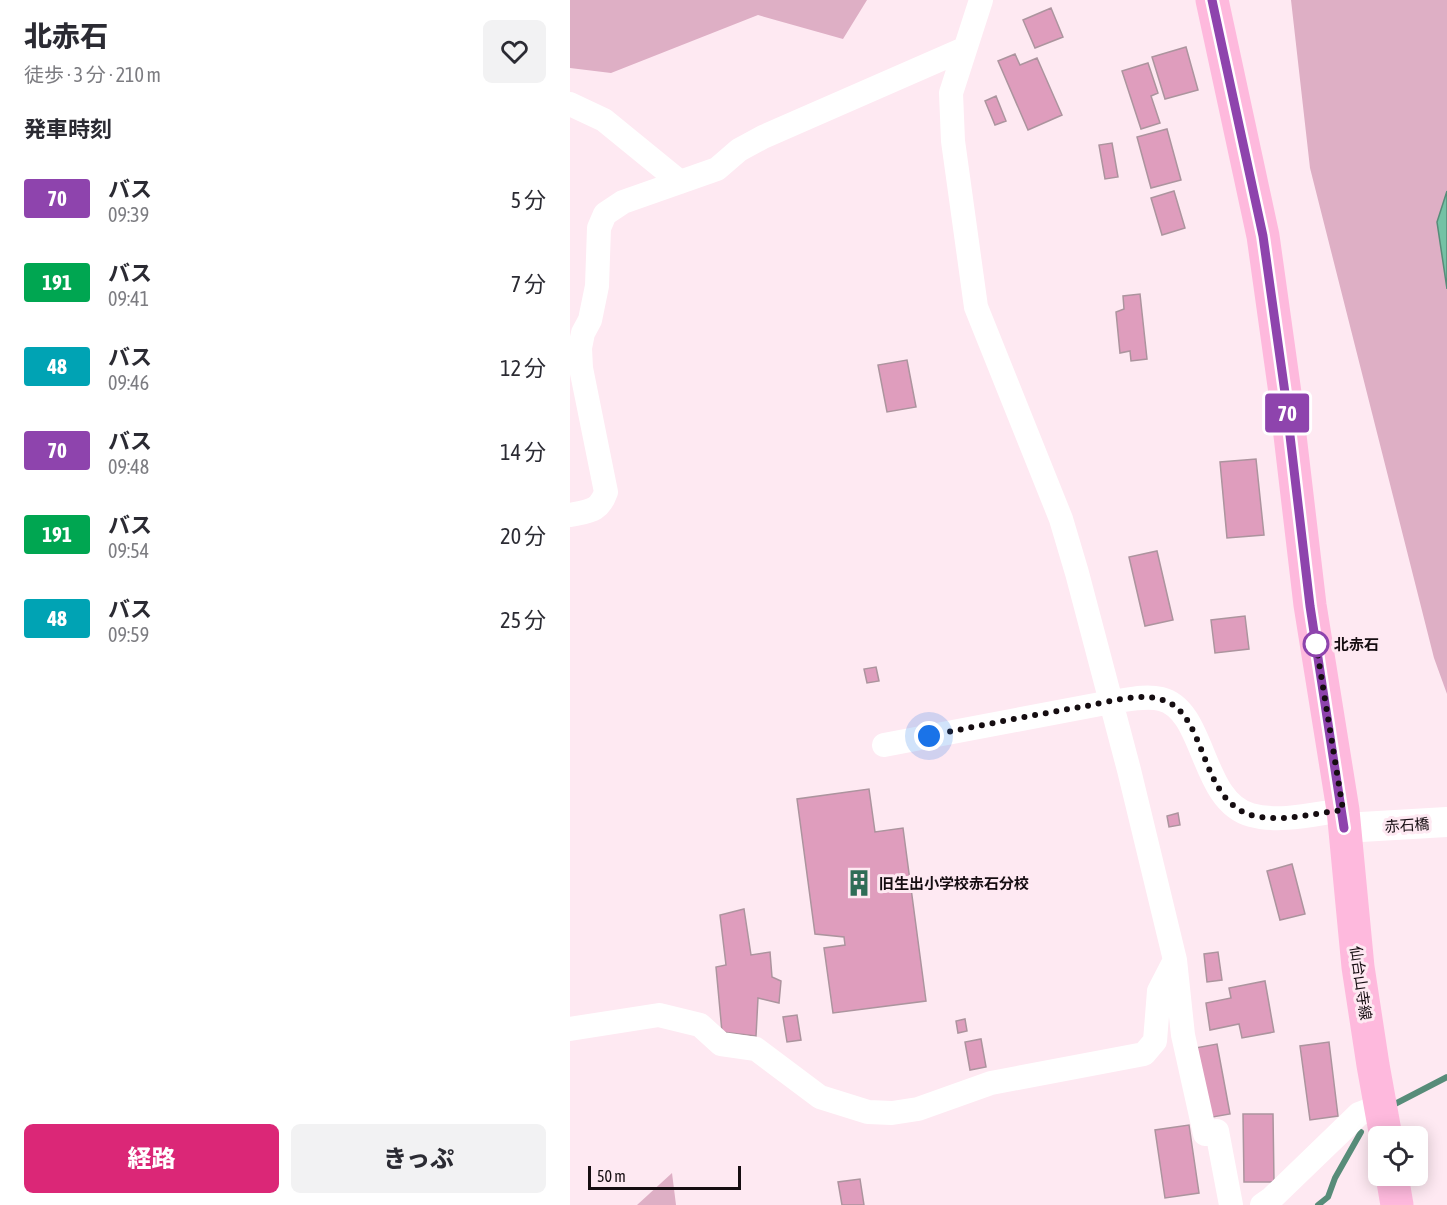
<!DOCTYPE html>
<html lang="ja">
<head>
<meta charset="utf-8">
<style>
	:root { --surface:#fff; --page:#f2f2f3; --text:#2b2b33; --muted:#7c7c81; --accent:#db2777 }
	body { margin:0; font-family:"Asap Condensed","Noto Sans JP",sans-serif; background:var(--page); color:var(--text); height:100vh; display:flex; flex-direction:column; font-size:22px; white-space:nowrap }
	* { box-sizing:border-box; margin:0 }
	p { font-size:20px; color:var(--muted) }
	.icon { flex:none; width:33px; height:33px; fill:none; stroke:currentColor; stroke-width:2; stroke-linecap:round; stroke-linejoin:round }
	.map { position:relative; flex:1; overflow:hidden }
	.drawer { display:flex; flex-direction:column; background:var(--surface); width:570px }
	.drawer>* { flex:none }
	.badge { padding:0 12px; border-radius:4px; font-size:21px; line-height:39px }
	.buttons { position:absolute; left:798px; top:1126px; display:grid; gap:12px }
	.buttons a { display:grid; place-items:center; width:60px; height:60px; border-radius:9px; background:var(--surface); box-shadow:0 3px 15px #0003; font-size:30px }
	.scale { position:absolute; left:18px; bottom:15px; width:153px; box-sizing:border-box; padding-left:6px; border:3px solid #150d11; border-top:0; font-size:16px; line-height:21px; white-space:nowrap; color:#150d11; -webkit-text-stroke:4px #fee9f2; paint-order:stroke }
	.you { position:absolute; width:30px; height:30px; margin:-15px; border:4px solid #fff; border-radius:50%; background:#1a73e8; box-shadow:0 0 0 9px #1a73e833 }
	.map>.badge { position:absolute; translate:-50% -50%; box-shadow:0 0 0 3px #fff }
	h2 { padding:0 24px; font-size:22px; line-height:54px }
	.round { display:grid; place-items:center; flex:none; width:63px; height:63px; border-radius:9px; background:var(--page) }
	.overview { display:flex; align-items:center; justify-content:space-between; height:102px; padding:0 24px }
	h1 { font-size:28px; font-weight:800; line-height:45px }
	.cta { display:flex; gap:12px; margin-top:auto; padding:12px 24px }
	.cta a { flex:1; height:69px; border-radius:9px; background:var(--accent); color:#fff; font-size:24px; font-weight:800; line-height:69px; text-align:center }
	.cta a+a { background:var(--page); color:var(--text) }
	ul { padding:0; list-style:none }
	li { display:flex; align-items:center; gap:18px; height:84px; padding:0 24px }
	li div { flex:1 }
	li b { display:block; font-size:22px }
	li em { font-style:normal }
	li .badge { min-width:66px; font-weight:700; text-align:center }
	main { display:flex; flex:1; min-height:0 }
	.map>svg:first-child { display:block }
</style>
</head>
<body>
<main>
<section class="drawer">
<div class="overview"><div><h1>北赤石</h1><p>徒歩 · 3 分 · 210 m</p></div><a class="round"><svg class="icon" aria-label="heart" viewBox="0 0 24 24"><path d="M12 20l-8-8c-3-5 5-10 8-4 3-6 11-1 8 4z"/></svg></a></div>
<h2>発車時刻</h2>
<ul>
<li><span class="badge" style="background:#8e44ad;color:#fff">70</span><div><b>バス</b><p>09:39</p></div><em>5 分</em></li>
<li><span class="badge" style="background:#00a651;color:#fff">191</span><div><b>バス</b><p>09:41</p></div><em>7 分</em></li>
<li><span class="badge" style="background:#00a3b4;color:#fff">48</span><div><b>バス</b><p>09:46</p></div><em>12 分</em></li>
<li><span class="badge" style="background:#8e44ad;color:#fff">70</span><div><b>バス</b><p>09:48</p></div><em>14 分</em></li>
<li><span class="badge" style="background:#00a651;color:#fff">191</span><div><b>バス</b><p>09:54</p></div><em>20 分</em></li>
<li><span class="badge" style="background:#00a3b4;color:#fff">48</span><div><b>バス</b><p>09:59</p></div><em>25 分</em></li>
</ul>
<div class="cta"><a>経路</a><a>きっぷ</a></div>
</section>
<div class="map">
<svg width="877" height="1205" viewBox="0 0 877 1205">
	<rect width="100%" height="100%" fill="#fee9f2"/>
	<path fill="#deafc5" d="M 0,0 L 297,0 L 273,39 L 188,15 L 41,73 L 0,68 Z
		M 721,0 L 877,0 L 877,694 L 864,658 L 740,168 Z
		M 102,1173 L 106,1205 L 67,1205 Z"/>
	<path fill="#73c2a5" stroke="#578c79" stroke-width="1.5" d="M 877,191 L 877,289 L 867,222 Z"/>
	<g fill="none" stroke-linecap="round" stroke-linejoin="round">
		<path stroke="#578c79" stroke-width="6" d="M 823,1105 L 877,1077
			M 748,1205 L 758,1197 L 765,1178 L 791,1132"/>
	</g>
	<path fill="#df9dbd" stroke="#ac949e" stroke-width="1.5" d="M 481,8 L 493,37 L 465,48 L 453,20 Z
		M 616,47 L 628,90 L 595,99 L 582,57 Z
		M 445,54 L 450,65 L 467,58 L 492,115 L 458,130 L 428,61 Z
		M 578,63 L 588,93 L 581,96 L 590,123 L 571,129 L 552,71 Z
		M 426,96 L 436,121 L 425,125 L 415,101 Z
		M 597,129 L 611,180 L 581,188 L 567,137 Z
		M 542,143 L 548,177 L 535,179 L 529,145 Z
		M 604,191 L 615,228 L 592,235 L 581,198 Z
		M 570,294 L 577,359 L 561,361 L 560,351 L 550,353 L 546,312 L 554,309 L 553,296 Z
		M 337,360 L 346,407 L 317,412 L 308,365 Z
		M 686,459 L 694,535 L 657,538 L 650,462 Z
		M 587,551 L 603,620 L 575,626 L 559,557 Z
		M 675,616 L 679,649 L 645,653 L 641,620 Z
		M 306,667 L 309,681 L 297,683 L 294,669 Z
		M 299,789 L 305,832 L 333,828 L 356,1001 L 263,1013 L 254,948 L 275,945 L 274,937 L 245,934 L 227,799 Z
		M 608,813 L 610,825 L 599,827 L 597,816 Z
		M 722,864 L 735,914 L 710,920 L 697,871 Z
		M 174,909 L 181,955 L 200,952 L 202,977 L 211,981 L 209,1003 L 188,998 L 186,1036 L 152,1032 L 146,967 L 156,965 L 150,915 Z
		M 648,952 L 652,980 L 637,982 L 634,954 Z
		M 695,981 L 704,1032 L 672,1038 L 669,1024 L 640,1030 L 636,1003 L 661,998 L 659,988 Z
		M 227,1015 L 231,1040 L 217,1042 L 213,1017 Z
		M 395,1019 L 397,1031 L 388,1033 L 386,1021 Z
		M 411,1039 L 416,1067 L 400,1070 L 395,1042 Z
		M 759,1042 L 768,1116 L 740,1120 L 730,1046 Z
		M 647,1044 L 660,1114 L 637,1118 L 625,1048 Z
		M 673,1114 L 703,1114 L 704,1182 L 674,1182 Z
		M 619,1125 L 629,1193 L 595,1198 L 585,1130 Z
		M 290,1179 L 294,1205 L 272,1205 L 268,1182 Z"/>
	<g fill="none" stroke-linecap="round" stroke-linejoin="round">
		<path stroke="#fff" stroke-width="24" d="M 411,0 L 381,93 L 383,141 L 406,307 L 491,519 L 507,573 L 559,770 L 605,960 L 613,1035 L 635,1134 L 647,1131 L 661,1205
			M 0,104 L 34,120 L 110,182
			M 0,515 C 19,511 29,512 36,492 L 11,368 L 10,348 L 13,333 L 20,320 L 27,286 L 29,228 L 35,214 L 53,202 L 147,169 L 169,150 L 193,137 L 394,49
			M 314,745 L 541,702 C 557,700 575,695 591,699 C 636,710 630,801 681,815 C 709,823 744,814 773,810
			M 0,1029 L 89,1015 L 130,1025 L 151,1044 L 186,1049 L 250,1097 L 298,1112 L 322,1113 L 348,1109 L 421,1083 L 574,1054 L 585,1041 L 589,991 L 605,960
			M 692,1205 L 702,1198 L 789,1114 L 810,1106"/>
		<path stroke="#fff" stroke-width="30" d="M 774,828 L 877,822"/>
		<path stroke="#feb9dd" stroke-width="33" d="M 642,0 L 693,236 L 715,393 L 740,605 L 773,810 L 788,967 L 803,1065 L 816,1137
			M 822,1176 L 827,1205"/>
	</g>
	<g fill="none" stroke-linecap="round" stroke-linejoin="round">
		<defs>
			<path id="line" d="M 642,0 L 693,236 L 715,393 L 740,606 L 774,828"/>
		</defs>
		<use href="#line" stroke="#fff" stroke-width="14"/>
		<use href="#line" stroke="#8e44ad" stroke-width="9"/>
		<path stroke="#150d11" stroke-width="6" stroke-dasharray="0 10.8" d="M 359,736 C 411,725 464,715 516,706 C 540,702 570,692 593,700 C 640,715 628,810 691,817 C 717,821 746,813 773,810 L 746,644"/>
	</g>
	<defs>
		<symbol id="building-bare" viewBox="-9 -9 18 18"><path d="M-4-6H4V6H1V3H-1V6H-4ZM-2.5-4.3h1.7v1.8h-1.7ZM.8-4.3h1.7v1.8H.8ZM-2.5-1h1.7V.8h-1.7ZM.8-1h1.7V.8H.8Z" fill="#2f6c57" stroke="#fee9f2" stroke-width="2.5" paint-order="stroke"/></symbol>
	</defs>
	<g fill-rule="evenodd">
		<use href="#building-bare" x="270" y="864" width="38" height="38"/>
	</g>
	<circle fill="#fff" stroke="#8e44ad" stroke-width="3" cx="746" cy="644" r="12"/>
	<g text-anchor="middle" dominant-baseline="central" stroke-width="6" stroke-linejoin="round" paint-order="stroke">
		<g font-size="15" font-weight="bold" fill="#150d11" stroke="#fee9f2" text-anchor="start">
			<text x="764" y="644">北赤石</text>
		</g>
		<g font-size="15" fill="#150d11" stroke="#fee9f2">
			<text transform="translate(837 825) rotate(-4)">赤石橋</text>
			<text transform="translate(791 983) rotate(82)">仙台山寺線</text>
		</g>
		<g font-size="15" font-weight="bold" fill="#150d11" stroke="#fee9f2" text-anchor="start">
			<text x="309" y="883">旧生出小学校赤石分校</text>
		</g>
	</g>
</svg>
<div class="buttons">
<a><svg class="icon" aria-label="locate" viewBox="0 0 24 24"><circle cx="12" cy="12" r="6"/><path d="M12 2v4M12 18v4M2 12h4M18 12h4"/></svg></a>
</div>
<div class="scale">50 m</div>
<div class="you" style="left:359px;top:736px"></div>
<b class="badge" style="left:717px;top:413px;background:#8e44ad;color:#fff">70</b>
</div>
</main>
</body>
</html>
